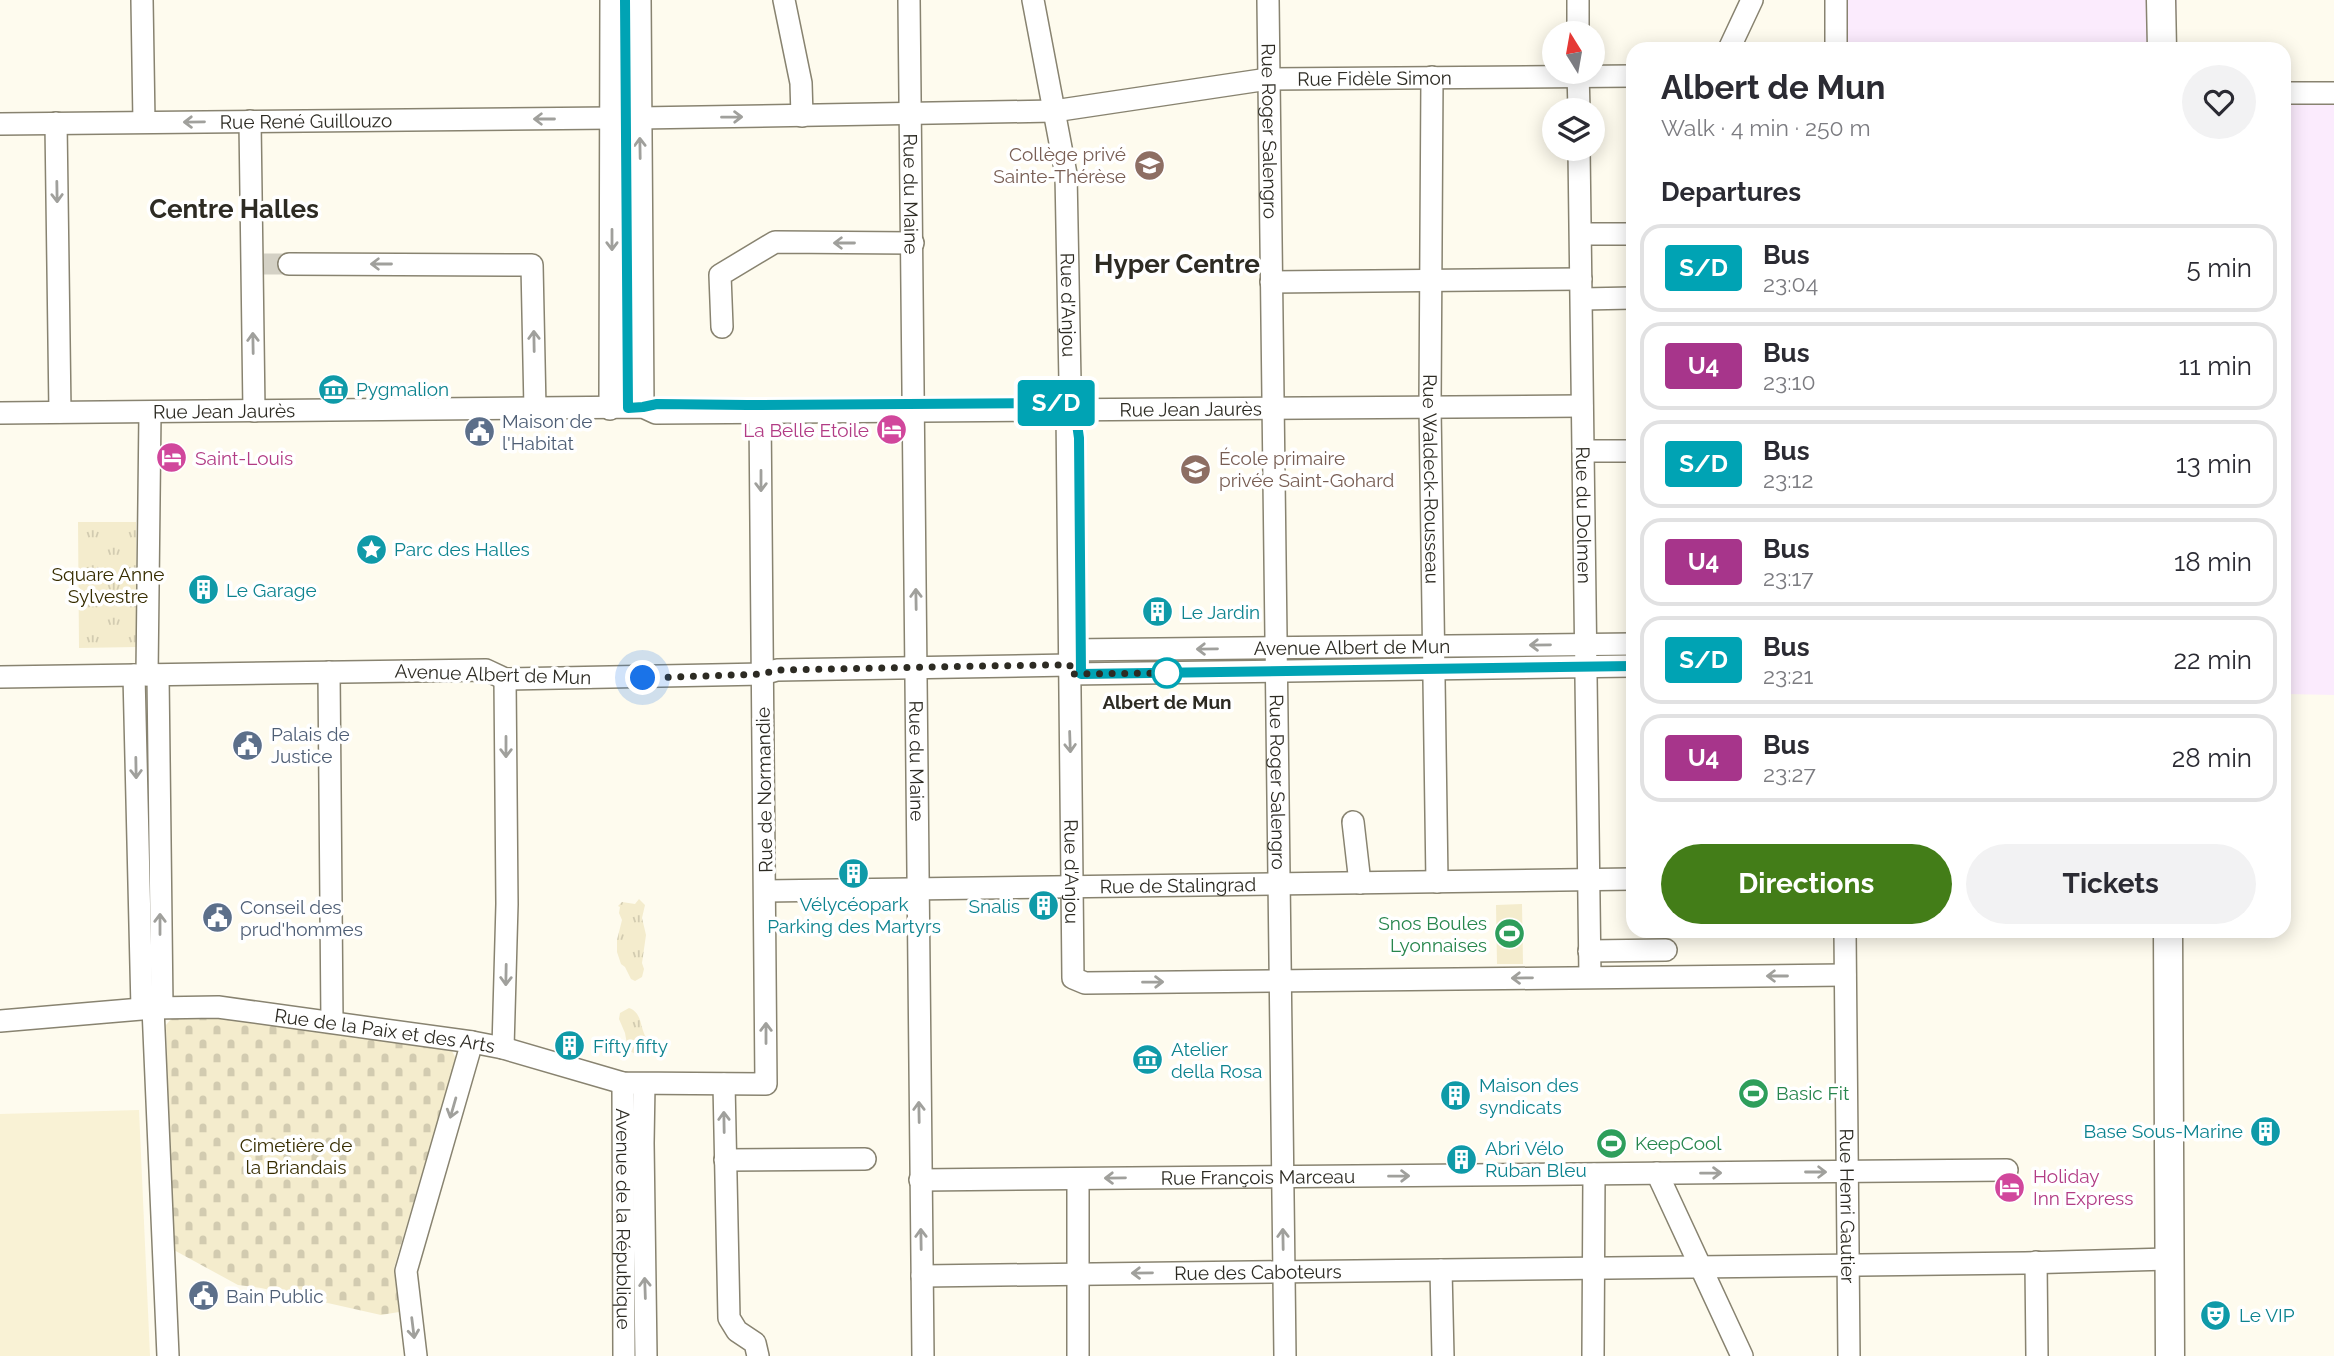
<!DOCTYPE html>
<html lang="en">
<head>
<meta charset="utf-8">
<style>
	:root { --surface:#fff; --page:#f2f2f3; --text:#2b2b33; --muted:#7c7c81; --line:#e1e1e2; --accent:#437d18 }
	body { margin:0; font-family:Raleway,sans-serif; background:var(--page); color:var(--text); height:100vh; display:flex; flex-direction:column; font-size:26px; white-space:nowrap }
	* { box-sizing:border-box; margin:0 }
	p { font-size:23px; color:var(--muted) }
	.icon { flex:none; width:38px; height:38px; fill:none; stroke:currentColor; stroke-width:2; stroke-linecap:round; stroke-linejoin:round }
	.map { position:relative; flex:1; overflow:hidden }
	.sheet { position:absolute; left:1626px; top:42px; width:665px; height:896px; display:flex; flex-direction:column; background:var(--surface); border-radius:21px; box-shadow:0 4px 18px #0003 }
	.sheet>* { flex:none }
	.badge { padding:0 14px; border-radius:5px; font-size:24px; line-height:46px }
	.needle { width:46px; rotate:349deg }
	.controls { position:absolute; left:1542px; top:21px; display:grid; gap:14px }
	.controls a { display:grid; place-items:center; width:63px; height:63px; border-radius:50%; background:var(--surface); box-shadow:0 4px 18px #0003; font-size:35px }
	.you { position:absolute; width:35px; height:35px; margin:-18px; border:5px solid #fff; border-radius:50%; background:#1a73e8; box-shadow:0 0 0 10px #1a73e833 }
	.map>.badge { position:absolute; translate:-50% -50%; box-shadow:0 0 0 4px #fff }
	h2 { padding:0 35px; font-size:26px; line-height:63px }
	.round { display:grid; place-items:center; flex:none; width:74px; height:74px; border-radius:37px; background:var(--page) }
	.summary { display:flex; align-items:center; justify-content:space-between; height:119px; padding:0 35px }
	h1 { font-size:33px; font-weight:700; line-height:52px }
	.primary-button { display:flex; gap:14px; margin-top:auto; padding:14px 35px }
	.primary-button a { flex:1; height:80px; border-radius:42px; background:var(--accent); color:#fff; font-size:28px; font-weight:700; line-height:80px; text-align:center }
	.primary-button a+a { background:var(--page); color:var(--text) }
	ul { padding:0; list-style:none }
	li { display:flex; align-items:center; gap:21px; height:88px; margin:0 14px 10px; padding:0 21px; border:4px solid var(--line); border-radius:21px }
	li div { flex:1 }
	li b { display:block; font-size:26px }
	li em { font-style:normal }
	li .badge { min-width:77px; font-weight:700; text-align:center }
	.map>svg:first-child { display:block }
</style>
</head>
<body>
<div class="map">
<svg width="2334" height="1356" viewBox="0 0 2334 1356">
	<defs>
		<pattern id="cemetery-stones" width="16" height="16" patternUnits="userSpaceOnUse" patternTransform="scale(1.75)"><rect width="16" height="16" fill="#f4eccd"/><path d="M2 7V4a2 2 0 0 1 4 0v3zM10 15v-3a2 2 0 0 1 4 0v3z" fill="#d2cbb0"/></pattern>
		<pattern id="park-tufts" width="24" height="20" patternUnits="userSpaceOnUse" patternTransform="scale(1.75)"><rect width="24" height="20" fill="#f4eccd"/><path d="M3 7l-1-3M5 7V3M7 7l1-3M15 17l-1-3M17 17v-4M19 17l1-3" fill="none" stroke="#d2cbb0"/></pattern>
	</defs>
	<rect width="100%" height="100%" fill="#fefbee"/>
	<path fill="#fbebfd" d="M 1841,0 L 2177,0 L 2177,29 L 2173,49 L 1841,49 Z
		M 2284,102 L 2334,102 L 2334,695 L 2284,694 Z"/>
	<path fill="#f9f2d5" d="M 139,1110 L 150,1356 L 0,1356 L 0,1114 Z"/>
	<path fill="#f4eccd" d="M 1522,904 L 1523,964 L 1497,964 L 1496,905 Z"/>
	<path fill="url(#cemetery-stones)" d="M 172,1018 L 229,1019 L 452,1051 L 456,1059 L 394,1268 L 399,1312 L 381,1315 L 261,1288 L 238,1285 L 172,1249 L 166,1025 Z"/>
	<path fill="url(#park-tufts)" d="M 78,522 L 136,522 L 137,647 L 79,648 Z
		M 639,899 L 645,905 L 642,918 L 646,935 L 642,963 L 644,969 L 642,977 L 635,981 L 631,979 L 625,967 L 621,964 L 617,952 L 617,940 L 622,920 L 619,913 L 620,907 L 618,906 L 622,902 L 635,904 Z
		M 629,1008 C 643,1013 639,1027 647,1039 L 645,1049 L 637,1055 L 628,1050 L 625,1033 L 619,1019 L 620,1013 Z"/>
	<g fill="none" stroke-linecap="round" stroke-linejoin="round">
		<path stroke="#d4d1c5" stroke-width="21" stroke-dasharray="21 10" stroke-linecap="butt" d="M 264,264 L 289,264"/>
		<defs>
			<g id="minor">
				<path d="M 142,0 L 144,122"/>
				<path d="M 640,0 L 643,407"/>
				<path d="M 784,0 L 801,83 L 802,116"/>
				<path id="s1" d="M 909,0 L 923,1356"/>
				<path id="s2" d="M 1033,0 L 1066,174 L 1070,382 L 1067,410 L 1073,978 L 1085,983 L 1845,975"/>
				<path id="s3" d="M 1268,0 L 1285,1356"/>
				<path d="M 1836,0 L 1836,49"/>
				<path d="M 1578,33 L 1578,0"/>
				<path d="M 1729,49 L 1752,0"/>
				<path d="M 1578,72 L 1579,110"/>
				<path id="s4" d="M 1432,77 L 1430,407 L 1437,882"/>
				<path d="M 2284,93 L 2334,93"/>
				<path id="s5" d="M 639,118 L 1054,111 L 1268,79 L 1633,76"/>
				<path d="M 250,121 L 254,411"/>
				<path d="M 56,123 L 60,412"/>
				<path id="s6" d="M 0,124 L 612,118"/>
				<path id="s7" d="M 1579,149 L 1590,977"/>
				<path d="M 1581,234 L 1633,234"/>
				<path d="M 289,264 L 532,265 L 535,409"/>
				<path d="M 1271,282 L 1581,279"/>
				<path d="M 1582,299 L 1633,298"/>
				<path d="M 722,327 L 720,275 L 775,242 L 913,243"/>
				<path d="M 610,409 L 611,0"/>
				<path id="s8" d="M 0,413 L 643,407 L 656,413 L 1582,406"/>
				<path d="M 1583,451 L 1633,451"/>
				<path id="s9" d="M 1070,650 L 1633,644"/>
				<path d="M 329,672 L 332,1022"/>
				<path d="M 1070,674 L 1633,666"/>
				<path d="M 134,675 L 142,1008"/>
				<path d="M 147,675 L 150,412"/>
				<path d="M 158,675 L 162,1007"/>
				<path d="M 0,677 L 486,670 L 505,679 L 763,674 L 777,670 L 1070,665"/>
				<path d="M 1353,822 L 1360,883"/>
				<path id="s10" d="M 765,891 L 1633,879"/>
				<path id="s11" d="M 1845,931 L 1849,1356"/>
				<path d="M 1589,951 L 1666,950"/>
				<path d="M 153,1008 L 168,1356"/>
				<path id="s12" d="M 0,1021 L 153,1008 L 218,1007 L 472,1042 L 503,1048 L 623,1083 L 766,1084 L 760,412"/>
				<path d="M 503,1048 L 507,904 L 505,679"/>
				<path id="s13" d="M 623,1083 L 624,1356"/>
				<path d="M 644,1084 L 643,1143 L 646,1356"/>
				<path d="M 724,1084 L 729,1318 L 737,1331 L 755,1343 L 758,1356"/>
				<path d="M 725,1160 L 865,1159"/>
				<path d="M 1657,1173 L 1742,1356"/>
				<path id="s14" d="M 920,1180 L 2007,1170"/>
				<path d="M 2036,1262 L 2037,1356"/>
				<path d="M 1441,1270 L 1443,1356"/>
				<path id="s15" d="M 922,1276 L 2025,1263 L 2168,1259"/>
				<path d="M 416,1356 L 406,1271 L 472,1042"/>
				<path d="M 1078,1356 L 1078,1184 L 1081,1179"/>
				<path d="M 1593,1356 L 1594,1174"/>
			</g>
			<path id="major" d="M 2161,0 L 2162,49
				M 2168,931 L 2170,1356"/>
		</defs>
		<use href="#minor" stroke="#888370" stroke-width="24"/>
		<use href="#major" stroke="#888370" stroke-width="31"/>
		<use href="#minor" stroke="#fff" stroke-width="21"/>
		<use href="#major" stroke="#fff" stroke-width="28"/>
	</g>
	<defs><path id="oneway-shaft" d="M-6 0H5M1.5-3L5.5 0L1.5 3" fill="none" stroke-width="1.6" stroke-linecap="round" stroke-linejoin="round" transform="scale(1.75)"/></defs>
	<g stroke="#a0a09c">
		<use href="#oneway-shaft" transform="translate(732 117) rotate(-1)"/>
		<use href="#oneway-shaft" transform="translate(544 119) rotate(180)"/>
		<use href="#oneway-shaft" transform="translate(194 122) rotate(179)"/>
		<use href="#oneway-shaft" transform="translate(640 148) rotate(-91)"/>
		<use href="#oneway-shaft" transform="translate(57 192) rotate(89)"/>
		<use href="#oneway-shaft" transform="translate(612 240) rotate(90)"/>
		<use href="#oneway-shaft" transform="translate(844 243) rotate(-180)"/>
		<use href="#oneway-shaft" transform="translate(381 264) rotate(-180)"/>
		<use href="#oneway-shaft" transform="translate(534 341) rotate(-91)"/>
		<use href="#oneway-shaft" transform="translate(253 343) rotate(-91)"/>
		<use href="#oneway-shaft" transform="translate(761 481) rotate(90)"/>
		<use href="#oneway-shaft" transform="translate(916 599) rotate(-91)"/>
		<use href="#oneway-shaft" transform="translate(1540 645) rotate(179)"/>
		<use href="#oneway-shaft" transform="translate(1207 649) rotate(179)"/>
		<use href="#oneway-shaft" transform="translate(1070 742) rotate(88)"/>
		<use href="#oneway-shaft" transform="translate(506 747) rotate(90)"/>
		<use href="#oneway-shaft" transform="translate(136 768) rotate(89)"/>
		<use href="#oneway-shaft" transform="translate(160 924) rotate(-90)"/>
		<use href="#oneway-shaft" transform="translate(506 975) rotate(91)"/>
		<use href="#oneway-shaft" transform="translate(1777 976) rotate(180)"/>
		<use href="#oneway-shaft" transform="translate(1522 978) rotate(179)"/>
		<use href="#oneway-shaft" transform="translate(1153 982) rotate(-1)"/>
		<use href="#oneway-shaft" transform="translate(766 1033) rotate(-90)"/>
		<use href="#oneway-shaft" transform="translate(453 1108) rotate(106)"/>
		<use href="#oneway-shaft" transform="translate(919 1112) rotate(-91)"/>
		<use href="#oneway-shaft" transform="translate(724 1122) rotate(-91)"/>
		<use href="#oneway-shaft" transform="translate(1816 1172)"/>
		<use href="#oneway-shaft" transform="translate(1711 1173) rotate(-1)"/>
		<use href="#oneway-shaft" transform="translate(1399 1176) rotate(-1)"/>
		<use href="#oneway-shaft" transform="translate(1115 1178) rotate(179)"/>
		<use href="#oneway-shaft" transform="translate(921 1239) rotate(-91)"/>
		<use href="#oneway-shaft" transform="translate(1283 1239) rotate(-91)"/>
		<use href="#oneway-shaft" transform="translate(1142 1273) rotate(179)"/>
		<use href="#oneway-shaft" transform="translate(645 1288) rotate(-92)"/>
		<use href="#oneway-shaft" transform="translate(413 1328) rotate(83)"/>
	</g>
	<g fill="none" stroke-linecap="round" stroke-linejoin="round">
		<defs>
			<path id="line" d="M 625,0 L 628,408 L 643,407 L 657,404 L 747,405 L 1067,403 L 1075,410 L 1079,438 L 1081,674 L 1633,666"/>
		</defs>
		<use href="#line" stroke="#fff" stroke-width="16"/>
		<use href="#line" stroke="#00a3b4" stroke-width="10"/>
		<path stroke="#2d2b23" stroke-width="7" stroke-dasharray="0 12.6" d="M 643,678 L 763,674 L 777,670 L 1041,665 L 1070,665 L 1070,674 L 1167,673"/>
	</g>
	<defs>
		<symbol id="school-disc" viewBox="-11 -11 22 22"><circle r="9.5" fill="#8d6e63" stroke="#fff"/><path d="M0-5L7-2L0 1L-7-2ZM-4 1L0 2.5L4 1V4Q0 6-4 4Z" fill="#fff"/></symbol>
		<symbol id="museum-disc" viewBox="-11 -11 22 22"><circle r="9.5" fill="#0f9aa8" stroke="#fff"/><path d="M0-6L6-3V-2H-6V-3ZM-5-1h2V3h-2ZM-1-1h2V3h-2ZM3-1h2V3H3ZM-6 4H6V6H-6Z" fill="#fff"/></symbol>
		<symbol id="hotel-disc" viewBox="-11 -11 22 22"><circle r="9.5" fill="#d1479c" stroke="#fff"/><path d="M-6-4.5h1.5V1H6V5H4.5V3h-9V5H-6ZM-4 0a1.8 1.8 0 1 1 3.6 0ZM.5 0V-2.5h3Q6-2.5 6 0Z" fill="#fff"/></symbol>
		<symbol id="civic-disc" viewBox="-11 -11 22 22"><circle r="9.5" fill="#5c6f8a" stroke="#fff"/><path d="M-.6-6.5H3V-4.5H.6V-3L4-1V1h2V6H-6V1h2V-1L-.6-3ZM-1.2 2.5V6h2.4V2.5Z" fill="#fff"/></symbol>
		<symbol id="sight-disc" viewBox="-11 -11 22 22"><circle r="9.5" fill="#0f9aa8" stroke="#fff"/><path d="M0-6L1.8-2.2L6-1.7L2.9 1.2L3.7 5.4L0 3.3L-3.7 5.4L-2.9 1.2L-6-1.7L-1.8-2.2Z" fill="#fff"/></symbol>
		<symbol id="building-disc" viewBox="-11 -11 22 22"><circle r="9.5" fill="#0f9aa8" stroke="#fff"/><path d="M-4-6H4V6H1V3H-1V6H-4ZM-2.5-4.3h1.7v1.8h-1.7ZM.8-4.3h1.7v1.8H.8ZM-2.5-1h1.7V.8h-1.7ZM.8-1h1.7V.8H.8Z" fill="#fff"/></symbol>
		<symbol id="stadium-disc" viewBox="-11 -11 22 22"><circle r="9.5" fill="#2e9e5b" stroke="#fff"/><path d="M0-5a6.5 5 0 1 0 0 10a6.5 5 0 1 0 0-10ZM-3.5-1.8h7v3.6h-7Z" fill="#fff"/></symbol>
		<symbol id="theatre-disc" viewBox="-11 -11 22 22"><circle r="9.5" fill="#0f9aa8" stroke="#fff"/><path d="M-5-5.5Q0-4 5-5.5V0Q5 5 0 6Q-5 5-5 0ZM-3.3-2.5H-1v1.5H-3.3ZM1-2.5H3.3v1.5H1ZM-2.8 1Q0 5.5 2.8 1Z" fill="#fff"/></symbol>
	</defs>
	<g fill-rule="evenodd">
		<use href="#school-disc" x="1132" y="148" width="35" height="35"/>
		<use href="#museum-disc" x="316" y="372" width="35" height="35"/>
		<use href="#hotel-disc" x="874" y="412" width="35" height="35"/>
		<use href="#civic-disc" x="462" y="414" width="35" height="35"/>
		<use href="#hotel-disc" x="154" y="440" width="35" height="35"/>
		<use href="#school-disc" x="1178" y="452" width="35" height="35"/>
		<use href="#sight-disc" x="354" y="532" width="35" height="35"/>
		<use href="#building-disc" x="186" y="572" width="35" height="35"/>
		<use href="#building-disc" x="1140" y="594" width="35" height="35"/>
		<use href="#civic-disc" x="230" y="728" width="35" height="35"/>
		<use href="#building-disc" x="836" y="856" width="35" height="35"/>
		<use href="#building-disc" x="1026" y="888" width="35" height="35"/>
		<use href="#civic-disc" x="200" y="900" width="35" height="35"/>
		<use href="#stadium-disc" x="1492" y="916" width="35" height="35"/>
		<use href="#building-disc" x="552" y="1028" width="35" height="35"/>
		<use href="#museum-disc" x="1130" y="1042" width="35" height="35"/>
		<use href="#stadium-disc" x="1736" y="1076" width="35" height="35"/>
		<use href="#building-disc" x="1438" y="1078" width="35" height="35"/>
		<use href="#building-disc" x="2248" y="1114" width="35" height="35"/>
		<use href="#stadium-disc" x="1594" y="1126" width="35" height="35"/>
		<use href="#building-disc" x="1444" y="1142" width="35" height="35"/>
		<use href="#hotel-disc" x="1992" y="1170" width="35" height="35"/>
		<use href="#civic-disc" x="186" y="1278" width="35" height="35"/>
		<use href="#theatre-disc" x="2198" y="1298" width="35" height="35"/>
	</g>
	<circle fill="#fff" stroke="#00a3b4" stroke-width="3.5" cx="1167" cy="673" r="14"/>
	<g text-anchor="middle" dominant-baseline="central" stroke-width="7" stroke-linejoin="round" paint-order="stroke">
		<g font-size="19" fill="#2d2b23" stroke="#fff">
			<text stroke="none"><textPath href="#s5" startOffset="738">Rue Fidèle Simon</textPath></text>
			<text stroke="none"><textPath href="#s6" startOffset="306">Rue René Guillouzo</textPath></text>
			<text stroke="none"><textPath href="#s3" startOffset="131">Rue Roger Salengro</textPath></text>
			<text stroke="none"><textPath href="#s1" startOffset="194">Rue du Maine</textPath></text>
			<text stroke="none"><textPath href="#s2" startOffset="308">Rue d'Anjou</textPath></text>
			<text stroke="none"><textPath href="#s8" startOffset="1192">Rue Jean Jaurès</textPath></text>
			<text stroke="none"><textPath href="#s8" startOffset="224">Rue Jean Jaurès</textPath></text>
			<text stroke="none"><textPath href="#s4" startOffset="402">Rue Waldeck-Rousseau</textPath></text>
			<text stroke="none"><textPath href="#s7" startOffset="366">Rue du Dolmen</textPath></text>
			<text stroke="none"><textPath href="#s9" startOffset="282">Avenue Albert de Mun</textPath></text>
			<text transform="translate(493 674) rotate(2)">Avenue Albert de Mun</text>
			<text stroke="none"><textPath href="#s1" startOffset="761">Rue du Maine</textPath></text>
			<text stroke="none"><textPath href="#s3" startOffset="782">Rue Roger Salengro</textPath></text>
			<text transform="translate(764 790) rotate(-91)">Rue de Normandie</text>
			<text stroke="none"><textPath href="#s2" startOffset="875">Rue d'Anjou</textPath></text>
			<text stroke="none"><textPath href="#s10" startOffset="413">Rue de Stalingrad</textPath></text>
			<text stroke="none"><textPath href="#s12" startOffset="387">Rue de la Paix et des Arts</textPath></text>
			<text stroke="none"><textPath href="#s14" startOffset="338">Rue François Marceau</textPath></text>
			<text stroke="none"><textPath href="#s11" startOffset="275">Rue Henri Gautier</textPath></text>
			<text stroke="none"><textPath href="#s13" startOffset="136">Avenue de la République</textPath></text>
			<text stroke="none"><textPath href="#s15" startOffset="336">Rue des Caboteurs</textPath></text>
		</g>
		<g font-size="19" fill="#785e54" stroke="#fff" text-anchor="end">
			<text x="1126" y="154">Collège privé<tspan x="1126" dy="22">Sainte-Thérèse</tspan></text>
			<text x="1219" y="458" text-anchor="start">École primaire<tspan x="1219" dy="22">privée Saint-Gohard</tspan></text>
		</g>
		<g font-size="19" fill="#0d838f" stroke="#fff" text-anchor="start">
			<text x="356" y="389">Pygmalion</text>
			<text x="394" y="549">Parc des Halles</text>
			<text x="226" y="590">Le Garage</text>
			<text x="1181" y="612">Le Jardin</text>
			<text x="854" y="904" text-anchor="middle">Vélycéopark<tspan x="854" dy="22">Parking des Martyrs</tspan></text>
			<text x="1020" y="906" text-anchor="end">Snalis</text>
			<text x="593" y="1046">Fifty fifty</text>
			<text x="1171" y="1049">Atelier<tspan x="1171" dy="22">della Rosa</tspan></text>
			<text x="1479" y="1085">Maison des<tspan x="1479" dy="22">syndicats</tspan></text>
			<text x="2243" y="1131" text-anchor="end">Base Sous-Marine</text>
			<text x="1485" y="1148">Abri Vélo<tspan x="1485" dy="22">Ruban Bleu</tspan></text>
			<text x="2239" y="1315">Le VIP</text>
		</g>
		<g font-size="19" fill="#4e5e75" stroke="#fff" text-anchor="start">
			<text x="502" y="421">Maison de<tspan x="502" dy="22">l'Habitat</tspan></text>
			<text x="271" y="734">Palais de<tspan x="271" dy="22">Justice</tspan></text>
			<text x="240" y="907">Conseil des<tspan x="240" dy="22">prud'hommes</tspan></text>
			<text x="226" y="1296">Bain Public</text>
		</g>
		<g font-size="19" fill="#b23c85" stroke="#fff" text-anchor="start">
			<text x="869" y="430" text-anchor="end">La Belle Etoile</text>
			<text x="195" y="458">Saint-Louis</text>
			<text x="2033" y="1176">Holiday<tspan x="2033" dy="22">Inn Express</tspan></text>
		</g>
		<g font-size="19" fill="#372d00" stroke="#fff">
			<text x="108" y="574">Square Anne<tspan x="108" dy="22">Sylvestre</tspan></text>
			<text x="296" y="1145">Cimetière de<tspan x="296" dy="22">la Briandais</tspan></text>
		</g>
		<g font-size="19" font-weight="bold" fill="#2d2b23" stroke="#fff">
			<text x="1167" y="702">Albert de Mun</text>
		</g>
		<g font-size="19" fill="#27864d" stroke="#fff" text-anchor="start">
			<text x="1487" y="923" text-anchor="end">Snos Boules<tspan x="1487" dy="22">Lyonnaises</tspan></text>
			<text x="1776" y="1093">Basic Fit</text>
			<text x="1635" y="1143">KeepCool</text>
		</g>
		<g font-size="26" font-weight="bold" fill="#2d2b23" stroke="#fff">
			<text x="234" y="209">Centre Halles</text>
			<text x="1177" y="264">Hyper Centre</text>
		</g>
	</g>
</svg>
<div class="controls">
<a><svg class="needle" viewBox="-14 -14 28 28"><path d="M0-13l5 13h-10z" fill="#e53935"/><path d="M0 13l5-13h-10z" fill="#7c7c81"/></svg></a>
<a><svg class="icon" aria-label="layers" viewBox="0 0 24 24"><path d="M12 4l9 5-9 5-9-5zM3 14l9 5 9-5"/></svg></a>
</div>
<div class="you" style="left:643px;top:678px"></div>
<b class="badge" style="left:1056px;top:403px;background:#00a3b4;color:#fff">S/D</b>
<section class="sheet">
<div class="summary"><div><h1>Albert de Mun</h1><p>Walk · 4 min · 250 m</p></div><a class="round"><svg class="icon" aria-label="heart" viewBox="0 0 24 24"><path d="M12 20l-8-8c-3-5 5-10 8-4 3-6 11-1 8 4z"/></svg></a></div>
<h2>Departures</h2>
<ul>
<li><span class="badge" style="background:#00a3b4;color:#fff">S/D</span><div><b>Bus</b><p>23:04</p></div><em>5 min</em></li>
<li><span class="badge" style="background:#a7358b;color:#fff">U4</span><div><b>Bus</b><p>23:10</p></div><em>11 min</em></li>
<li><span class="badge" style="background:#00a3b4;color:#fff">S/D</span><div><b>Bus</b><p>23:12</p></div><em>13 min</em></li>
<li><span class="badge" style="background:#a7358b;color:#fff">U4</span><div><b>Bus</b><p>23:17</p></div><em>18 min</em></li>
<li><span class="badge" style="background:#00a3b4;color:#fff">S/D</span><div><b>Bus</b><p>23:21</p></div><em>22 min</em></li>
<li><span class="badge" style="background:#a7358b;color:#fff">U4</span><div><b>Bus</b><p>23:27</p></div><em>28 min</em></li>
</ul>
<div class="primary-button"><a>Directions</a><a>Tickets</a></div>
</section>
</div>
</body>
</html>
